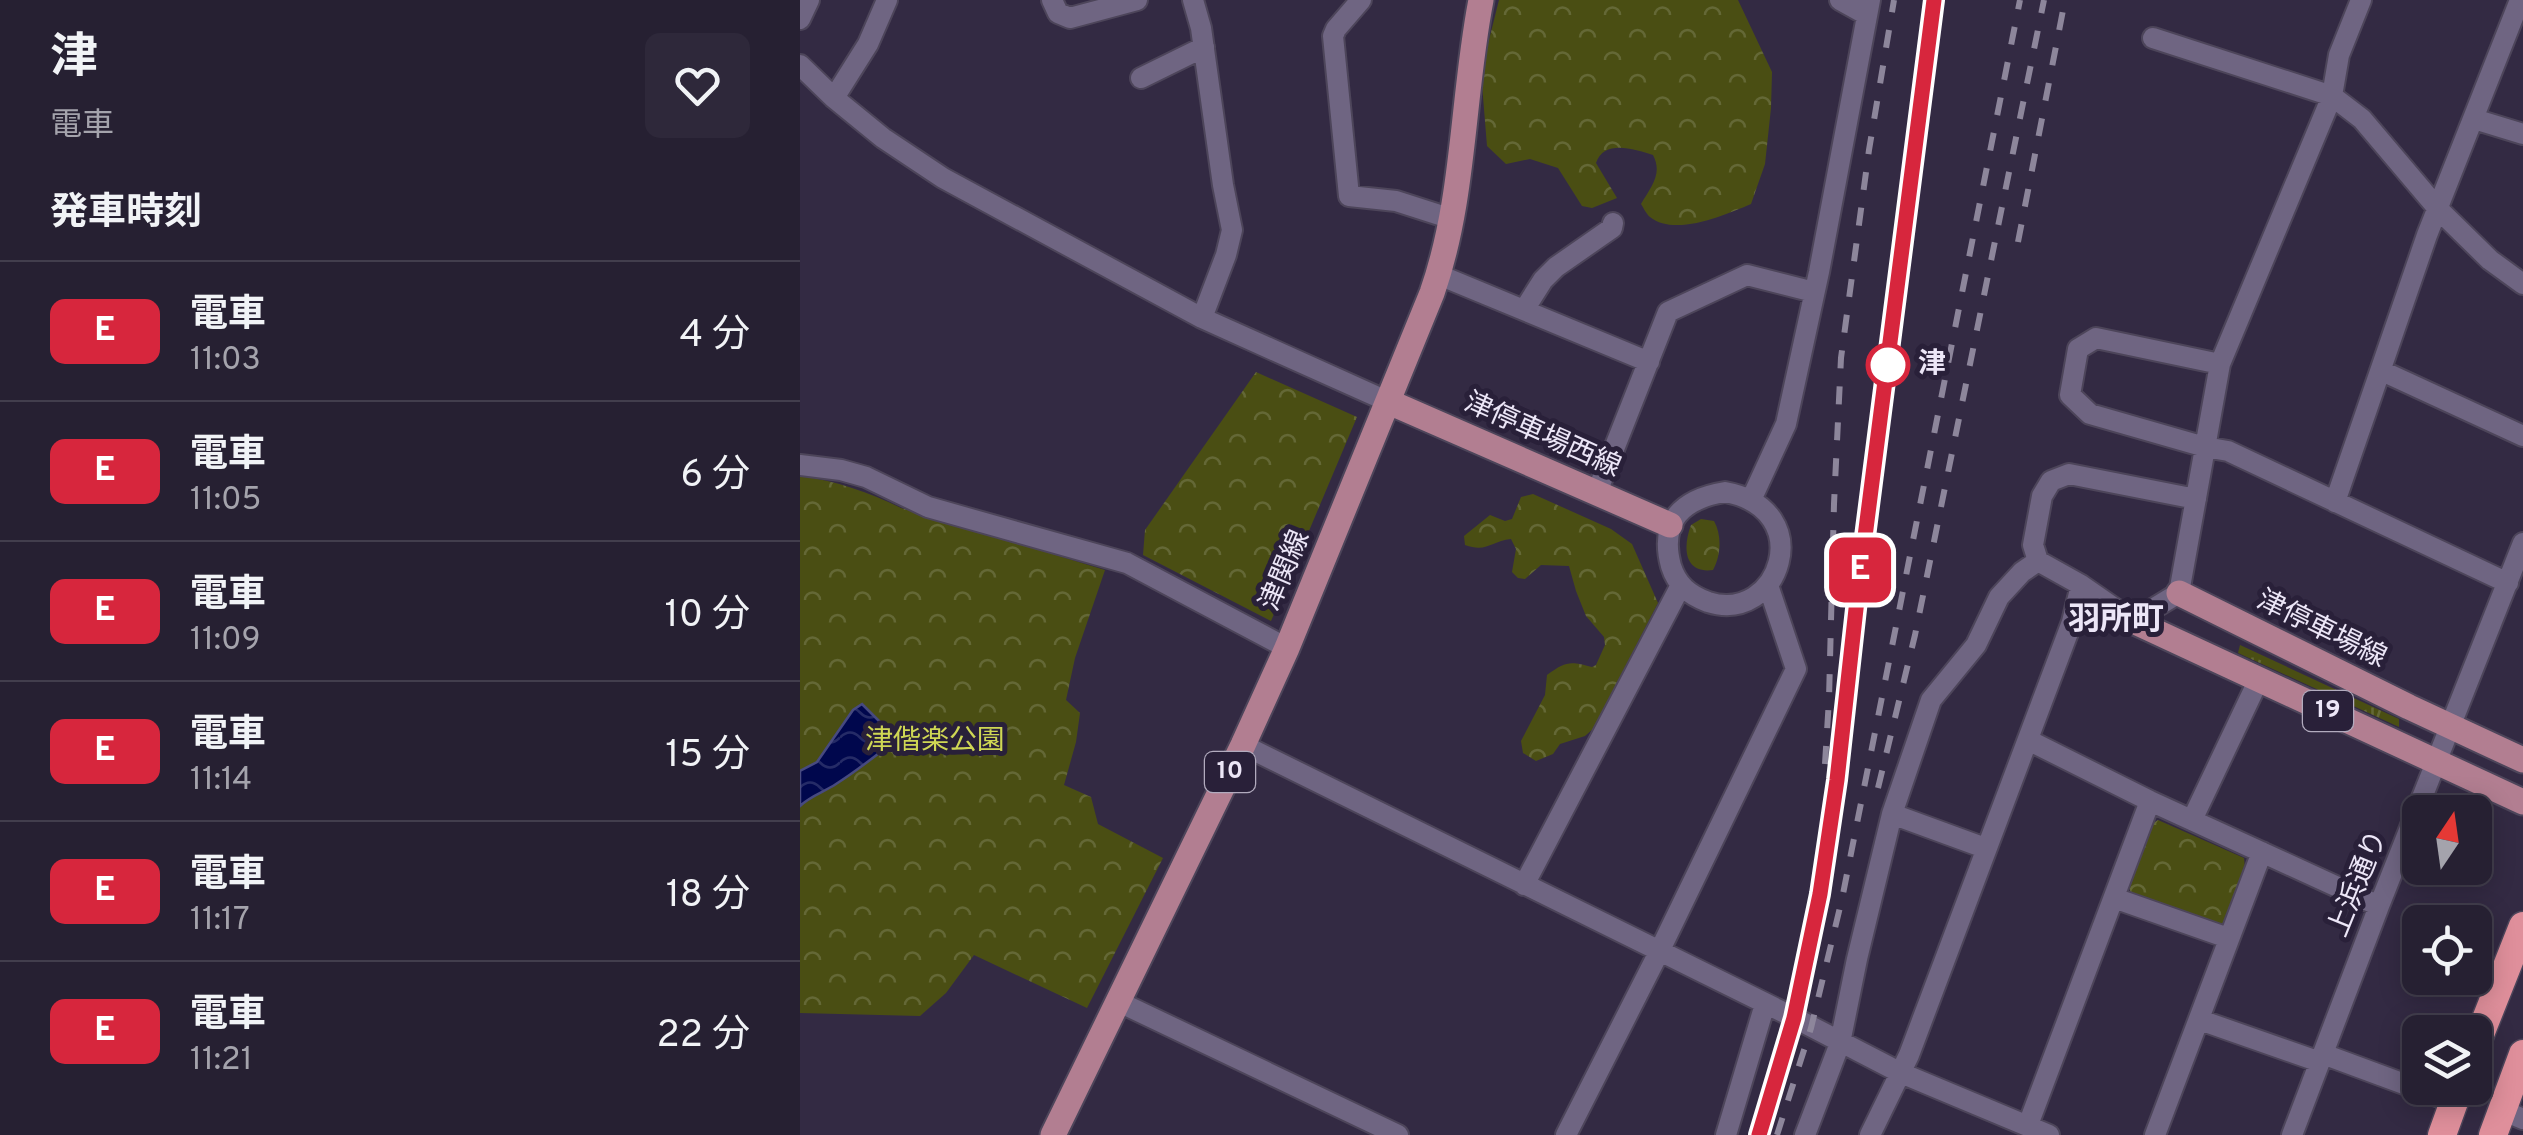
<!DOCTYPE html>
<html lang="ja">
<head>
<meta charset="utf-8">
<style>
	:root { --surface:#262032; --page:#2e283a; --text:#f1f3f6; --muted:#a4a3ac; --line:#423e4d }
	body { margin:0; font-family:Overpass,"Noto Sans JP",sans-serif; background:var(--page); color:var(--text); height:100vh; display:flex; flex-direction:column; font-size:38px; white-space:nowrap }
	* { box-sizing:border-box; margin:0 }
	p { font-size:32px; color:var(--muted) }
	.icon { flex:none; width:55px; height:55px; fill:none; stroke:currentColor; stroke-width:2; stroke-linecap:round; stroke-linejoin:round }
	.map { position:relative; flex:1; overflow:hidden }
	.drawer { display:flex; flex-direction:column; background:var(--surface); width:800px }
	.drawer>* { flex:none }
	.badge { padding:0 20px; border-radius:15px; font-size:35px; line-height:65px }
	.needle { width:65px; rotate:13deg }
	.buttons { position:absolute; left:1602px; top:795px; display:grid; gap:20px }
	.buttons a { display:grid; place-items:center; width:90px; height:90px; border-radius:15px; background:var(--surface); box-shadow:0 5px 25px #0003,0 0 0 2px var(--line); font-size:50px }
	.map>.badge { position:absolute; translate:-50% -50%; box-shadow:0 0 0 5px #fff }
	h2 { padding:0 50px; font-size:38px; line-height:90px }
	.round { display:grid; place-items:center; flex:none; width:105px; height:105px; border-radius:15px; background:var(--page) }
	.summary { display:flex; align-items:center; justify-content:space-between; height:170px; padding:0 50px }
	h1 { font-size:48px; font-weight:700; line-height:75px }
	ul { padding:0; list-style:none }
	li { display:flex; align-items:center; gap:30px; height:140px; padding:0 50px; border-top:2px solid var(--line) }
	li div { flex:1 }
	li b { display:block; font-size:38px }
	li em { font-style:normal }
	li .badge { min-width:110px; font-weight:700; text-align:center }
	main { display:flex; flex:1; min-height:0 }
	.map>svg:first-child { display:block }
</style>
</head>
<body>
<main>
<section class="drawer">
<div class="summary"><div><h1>津</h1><p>電車</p></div><a class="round"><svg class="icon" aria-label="heart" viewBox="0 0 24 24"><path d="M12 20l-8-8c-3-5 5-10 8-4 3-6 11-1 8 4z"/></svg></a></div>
<h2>発車時刻</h2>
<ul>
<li><span class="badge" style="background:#d7263d;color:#fff">E</span><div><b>電車</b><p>11:03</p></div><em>4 分</em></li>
<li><span class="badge" style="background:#d7263d;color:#fff">E</span><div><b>電車</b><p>11:05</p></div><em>6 分</em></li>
<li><span class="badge" style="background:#d7263d;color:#fff">E</span><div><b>電車</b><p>11:09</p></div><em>10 分</em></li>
<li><span class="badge" style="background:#d7263d;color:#fff">E</span><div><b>電車</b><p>11:14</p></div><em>15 分</em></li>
<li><span class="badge" style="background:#d7263d;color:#fff">E</span><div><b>電車</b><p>11:17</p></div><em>18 分</em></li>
<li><span class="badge" style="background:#d7263d;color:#fff">E</span><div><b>電車</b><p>11:21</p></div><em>22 分</em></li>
</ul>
</section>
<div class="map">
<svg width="1723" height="1135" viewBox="0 0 1723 1135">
	<defs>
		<pattern id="grass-tufts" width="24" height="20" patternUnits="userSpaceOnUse" patternTransform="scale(2.5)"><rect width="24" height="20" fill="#4a4e13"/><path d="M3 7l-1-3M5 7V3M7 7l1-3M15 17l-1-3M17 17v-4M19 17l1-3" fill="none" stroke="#646836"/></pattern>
		<pattern id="forest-crowns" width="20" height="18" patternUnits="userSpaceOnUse" patternTransform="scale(2.5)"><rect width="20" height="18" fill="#4a4e13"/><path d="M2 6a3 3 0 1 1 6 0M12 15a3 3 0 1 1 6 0" fill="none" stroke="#646836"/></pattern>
		<pattern id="water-waves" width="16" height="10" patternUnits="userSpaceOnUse" patternTransform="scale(2.5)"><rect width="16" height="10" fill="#00074d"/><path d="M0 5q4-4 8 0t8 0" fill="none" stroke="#252b67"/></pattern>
	</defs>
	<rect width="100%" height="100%" fill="#332a43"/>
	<path fill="url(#grass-tufts)" d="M 1440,645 L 1599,719 L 1599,727 L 1438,653 Z"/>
	<path fill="url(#forest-crowns)" d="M 699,0 L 938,0 L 972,72 L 971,108 L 965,164 L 951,204 C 925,215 875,237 850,217 C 847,215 843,207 841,204 C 851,187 863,174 853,155 C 834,149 804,139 796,163 L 817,198 L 792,208 L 782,206 L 758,168 L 730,159 L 706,164 L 687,146 L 681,72 Z
		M 456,372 L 557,417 L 471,621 L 343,555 L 345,530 Z
		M 0,476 C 36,481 69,492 101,508 L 305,570 L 275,658 L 266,700 L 280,713 L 276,742 L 264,785 L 291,797 L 298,824 L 363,858 L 287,1008 L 174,955 L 146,993 L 120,1016 L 0,1013 Z
		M 733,494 L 811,529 L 832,544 L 858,603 L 793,729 L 785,736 L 760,744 L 753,754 L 736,761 L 723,753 L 721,741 L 745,695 L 747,675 C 766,661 770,661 792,667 L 796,665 L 805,645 L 804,637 L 786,616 L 776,591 L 769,566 L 741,565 L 725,579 L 718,578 L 712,572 L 716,549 L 711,539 C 691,541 687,553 665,545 L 664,536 L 690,515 L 705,521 L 712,519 L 721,497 Z
		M 901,519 L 914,521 C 922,535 921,556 913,570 C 883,574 883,546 891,525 Z
		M 1358,820 L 1444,858 L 1445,868 L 1425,925 L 1417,927 L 1332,897 L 1329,887 L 1352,824 Z"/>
	<path fill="url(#water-waves)" stroke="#474a80" stroke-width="2.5" d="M 62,704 L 97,739 C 77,755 58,770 36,784 C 24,792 10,796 0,806 L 0,771 L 17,762 L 53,710 Z"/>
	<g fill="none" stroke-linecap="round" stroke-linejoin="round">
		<defs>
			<path id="minor" d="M 252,0 L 258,13 L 270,18 L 337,0
				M 393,0 L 401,28 L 423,185 L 432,230 L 426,255 L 402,318
				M 561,0 L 536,29 L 533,36 L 549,196 L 596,201 L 652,219
				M 1040,0 L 1067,15
				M 0,19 L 9,0
				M 1353,38 L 1532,96 L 1562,119 L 1639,210 L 1690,260 L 1723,284
				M 0,65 L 34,98 L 83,138 L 143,178 L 402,318 L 589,402
				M 341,78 L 404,47
				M 34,98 L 68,44 L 87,0
				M 1674,119 L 1723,134
				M 639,275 L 849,362
				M 724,310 L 743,280 L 756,267 L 812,228 L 813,223
				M 1420,364 L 1296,338 L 1278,349 L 1270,395 L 1290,414 L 1405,447 L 1428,451 L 1708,583
				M 1582,371 L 1723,436
				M 0,465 L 41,470 L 66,477 L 128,507 L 327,563 L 487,648
				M 797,492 L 868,312 L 947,275 L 1014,292
				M 925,492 C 1019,509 980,625 908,602 C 889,595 877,585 871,566 C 859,521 882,499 925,492 Z
				M 1396,499 L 1269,474 L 1251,481 L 1242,496 L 1233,545 L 1238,561 L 1281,585 L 1333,621 L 1379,593 L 1420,364 L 1532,96 L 1539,55 L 1561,0
				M 951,500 L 986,424 L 1019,272 L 1070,0
				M 1535,502 L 1627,235 L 1720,0
				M 1228,740 L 1350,801 L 1579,906
				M 443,745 L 985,1013 L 1101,1073 L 1249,1135
				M 1092,814 L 1185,848
				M 1392,820 L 1459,679
				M 724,885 L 880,587
				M 1314,898 L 1428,938
				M 319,1002 L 598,1135
				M 1400,1020 L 1520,1062
				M 1523,1054 L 1653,1102
				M 1702,1110 L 1723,1119
				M 1228,1125 L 1350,801
				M 766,1135 L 859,952 L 996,669 L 968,585
				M 926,1135 L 965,1004
				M 1005,1135 L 1040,1043 L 1057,959 L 1092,814 L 1131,700 L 1176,645 L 1199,597 L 1222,572 L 1238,561
				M 1070,1135 L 1109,1055 L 1272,622 L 1281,585
				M 1355,1135 L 1462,852
				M 1492,1135 L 1579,906 L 1723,543"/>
			<path id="major" d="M 589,402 L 870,525
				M 1379,593 L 1609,707 L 1723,760
				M 1333,621 L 1723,802
				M 253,1135 L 443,745 L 487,648 L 632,293 C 665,199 662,97 681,0"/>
			<path id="highway" d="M 1675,1047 L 1723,926
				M 1642,1135 L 1659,1088
				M 1693,1135 L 1723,1054"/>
		</defs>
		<use href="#minor" stroke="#4d455a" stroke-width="24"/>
		<use href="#major" stroke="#4d455a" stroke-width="29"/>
		<use href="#highway" stroke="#4d455a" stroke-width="31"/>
		<use href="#minor" stroke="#6f6582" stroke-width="20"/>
		<use href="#major" stroke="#b27e91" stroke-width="25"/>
		<use href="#highway" stroke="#df8f9b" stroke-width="28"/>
		<path stroke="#8d869b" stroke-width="6" stroke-dasharray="18 18" stroke-linecap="butt" d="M 1218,242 L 1265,0
			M 1025,764 L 1029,699 L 1034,504 L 1041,358 L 1069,150 L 1094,0
			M 1078,788 L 1115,635 L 1244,0
			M 959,1135 L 994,1019 L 1021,894 L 1037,780 L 1057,591 L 1134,0
			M 977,1135 L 1011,1028 L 1042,899 L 1220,0"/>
	</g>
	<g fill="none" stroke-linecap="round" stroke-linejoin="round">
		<defs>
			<path id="line" d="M 959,1135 L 994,1018 L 1020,894 L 1037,780 L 1058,591 L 1134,0"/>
		</defs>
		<use href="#line" stroke="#fff" stroke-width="22"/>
		<use href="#line" stroke="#d7263d" stroke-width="15"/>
	</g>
	<circle fill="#fff" stroke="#d7263d" stroke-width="5" cx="1088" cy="365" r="20"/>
	<g text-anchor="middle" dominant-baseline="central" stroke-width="10" stroke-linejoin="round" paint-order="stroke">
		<g fill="#292039" stroke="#b2abbe" stroke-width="2.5">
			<rect x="1503" y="691" width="50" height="40" rx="8"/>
			<rect x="405" y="752" width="50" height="40" rx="8"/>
		</g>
		<g font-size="25" font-weight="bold" fill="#ece6f7">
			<text x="1528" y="711">19</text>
			<text x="430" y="772">10</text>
		</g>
		<g font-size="28" font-weight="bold" fill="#ece6f7" stroke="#292039" text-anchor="start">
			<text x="1118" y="365">津</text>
		</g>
		<g font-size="28" fill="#ece6f7" stroke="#292039">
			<text transform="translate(742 436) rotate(24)">津停車場西線</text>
			<text transform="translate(486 571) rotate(-67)">津関線</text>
			<text transform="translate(1521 630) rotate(26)">津停車場線</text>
			<text transform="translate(1559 884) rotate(-68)">上浜通り</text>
		</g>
		<g font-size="28" fill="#cfd754" stroke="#292039">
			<text x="135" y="742">津偕楽公園</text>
		</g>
		<g font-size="32" font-weight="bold" fill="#ece6f7" stroke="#292039">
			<text x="1316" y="621">羽所町</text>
		</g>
	</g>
</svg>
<div class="buttons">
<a><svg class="needle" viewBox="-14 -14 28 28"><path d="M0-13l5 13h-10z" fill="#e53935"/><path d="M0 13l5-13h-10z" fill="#a4a3ac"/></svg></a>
<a><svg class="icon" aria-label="locate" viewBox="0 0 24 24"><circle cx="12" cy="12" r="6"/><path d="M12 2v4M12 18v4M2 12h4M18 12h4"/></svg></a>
<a><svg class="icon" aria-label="layers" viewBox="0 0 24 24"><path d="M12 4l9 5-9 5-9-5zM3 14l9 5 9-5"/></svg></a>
</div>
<b class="badge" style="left:1060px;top:570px;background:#d7263d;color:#fff">E</b>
</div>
</main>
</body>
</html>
